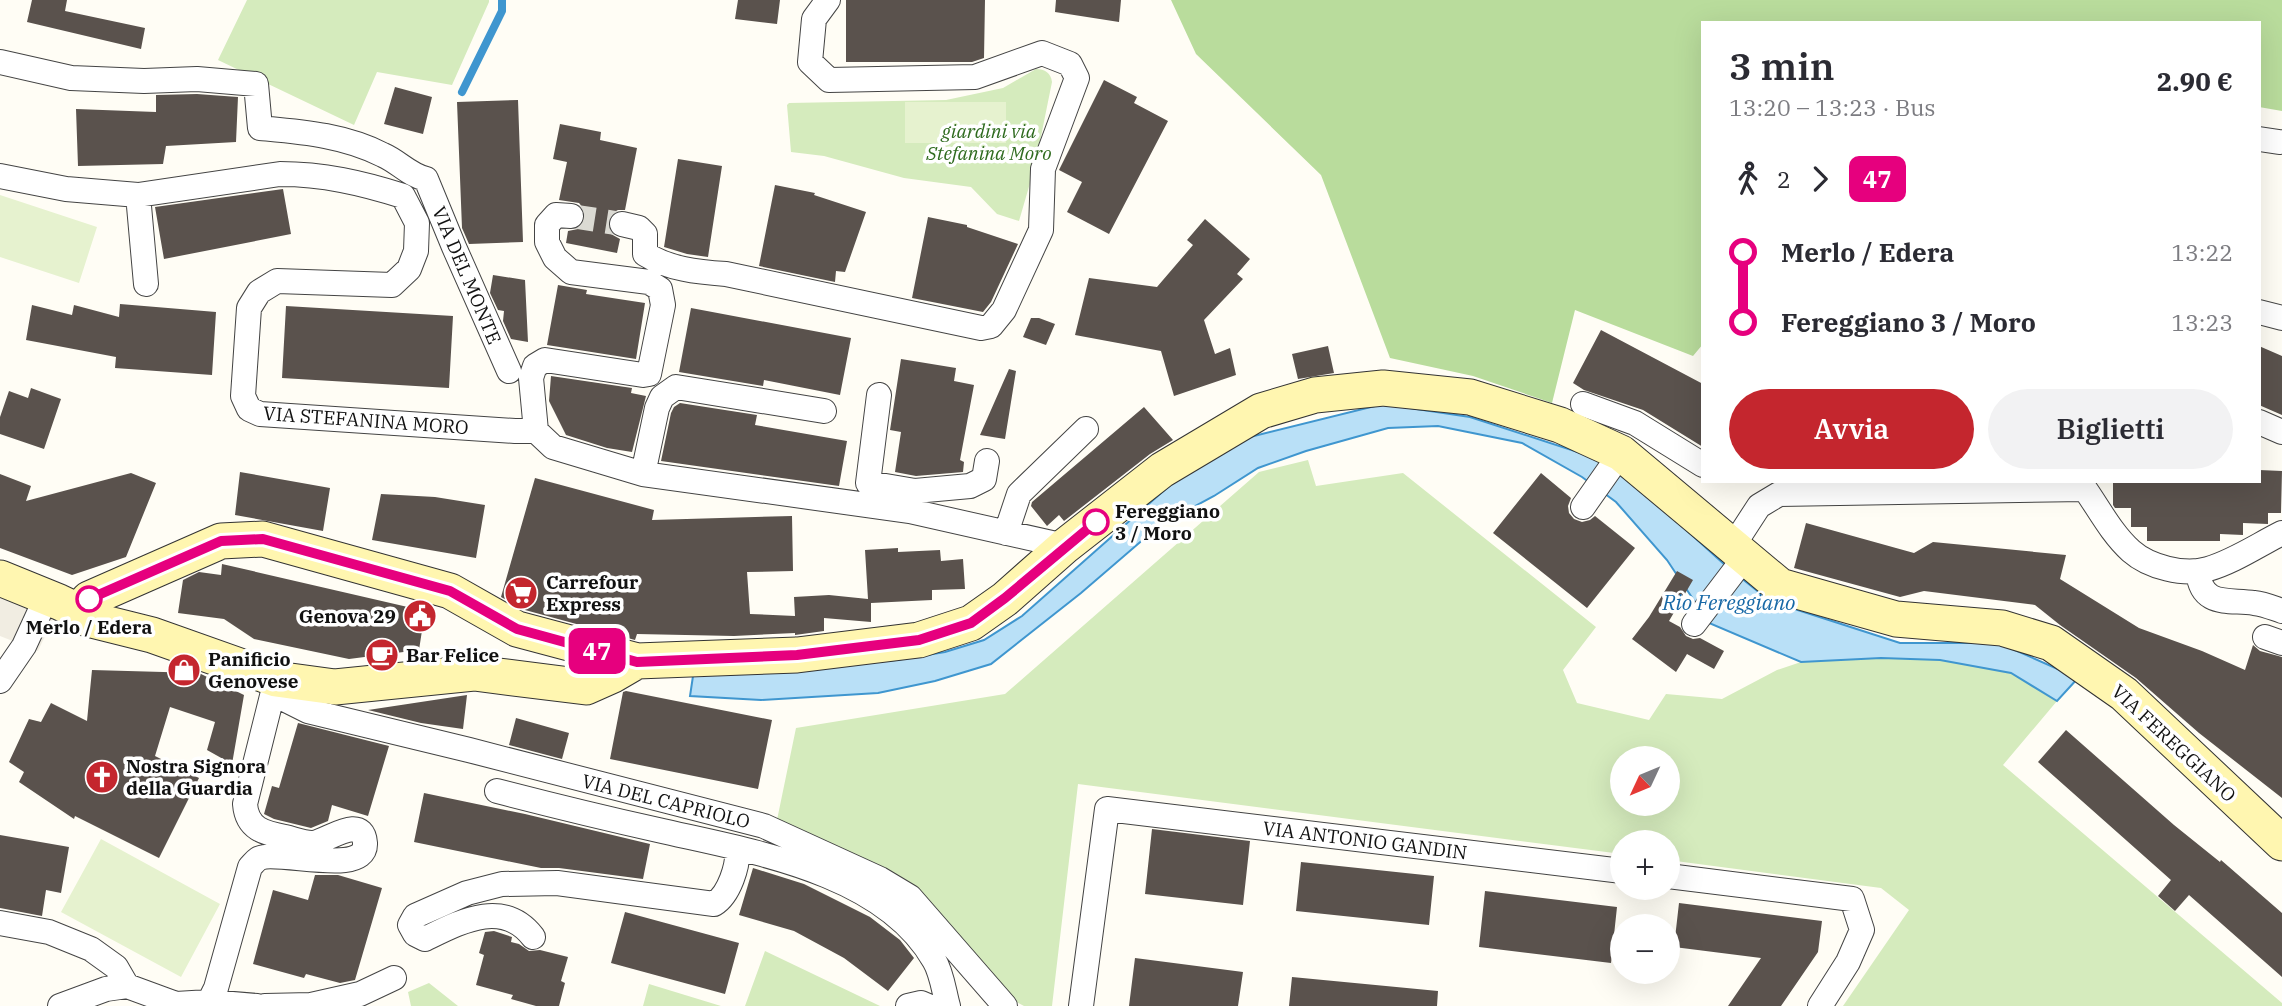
<!DOCTYPE html>
<html lang="it">
<head>
<meta charset="utf-8">
<style>
	:root { --surface:#fff; --page:#f2f2f3; --text:#2b2b33; --muted:#7c7c81; --accent:#c4262e }
	body { margin:0; font-family:"IBM Plex Serif",serif; background:var(--page); color:var(--text); height:100vh; display:flex; flex-direction:column; font-size:26px; white-space:nowrap }
	* { box-sizing:border-box; margin:0 }
	p { font-size:23px; color:var(--muted) }
	.icon { flex:none; width:38px; height:38px; fill:none; stroke:currentColor; stroke-width:2; stroke-linecap:round; stroke-linejoin:round }
	.map { position:relative; flex:1; overflow:hidden }
	.drawer { position:absolute; left:1701px; top:21px; width:560px; height:462px; display:flex; flex-direction:column; background:var(--surface); border-radius:0px; box-shadow:0 7px 28px #0002 }
	.drawer>* { flex:none }
	.badge { padding:0 14px; border-radius:10px; font-size:24px; line-height:46px }
	.needle { width:46px; rotate:226deg }
	.fabs { position:absolute; left:1610px; top:746px; display:grid; gap:14px }
	.fabs a { display:grid; place-items:center; width:70px; height:70px; border-radius:50%; background:var(--surface); box-shadow:0 7px 28px #0002; font-size:35px }
	.map>.badge { position:absolute; translate:-50% -50%; box-shadow:0 0 0 4px #fff }
	.legs { display:flex; align-items:center; gap:10px; height:77px; padding:0 28px; font-size:23px }
	.legs p { margin-inline-start:auto }
	.headline { display:flex; align-items:center; justify-content:space-between; height:119px; padding:0 28px }
	h1 { font-size:38px; font-weight:600; line-height:52px }
	.cta { display:flex; gap:14px; margin-top:auto; padding:14px 28px }
	.cta a { flex:1; height:80px; border-radius:42px; background:var(--accent); color:#fff; font-size:28px; font-weight:600; line-height:80px; text-align:center }
	.cta a+a { background:var(--page); color:var(--text) }
	ul { padding:0 28px; list-style:none }
	li { display:flex; align-items:center; gap:24px; height:70px; font-size:26px }
	li i { display:grid; place-items:center; width:10px; height:100%; margin:0 9px; background:currentColor }
	li i::after { content:''; width:18px; height:18px; margin:-9px; border:5px solid; border-radius:50%; background:var(--surface) }
	li p { margin-inline-start:auto }
	li:first-child i { background:linear-gradient(#0000 50%,currentColor 0) }
	li:last-child i { background:linear-gradient(currentColor 50%,#0000 0) }
	.map>svg:first-child { display:block }
</style>
</head>
<body>
<div class="map">
<svg width="2282" height="1006" viewBox="0 0 2282 1006">
	<rect width="100%" height="100%" fill="#fffdf5"/>
	<path fill="#d5ebbd" fill-rule="evenodd" d="M 247,0 L 489,0 L 489,2 L 452,85 L 377,72 L 354,125 L 218,60 Z
		M 1036,69 C 1045,69 1051,73 1052,82 L 1035,166 L 1019,221 L 997,214 L 971,187 L 904,178 L 824,156 L 791,152 L 787,105 L 789,103 L 946,100 L 1003,88 Z
		M 1308,460 L 1316,486 L 1403,473 L 1596,627 L 1563,670 L 1577,703 L 1649,720 L 1666,694 L 1722,699 L 1777,670 L 1801,662 L 1881,658 L 1940,660 L 2011,673 L 2057,701 L 2003,765 L 2282,1003 L 2282,1006 L 1843,1006 L 1909,910 L 1881,888 L 1668,860 L 1668,842 L 1622,842 L 1622,854 L 1078,784 L 1052,1006 L 1024,1006 L 1003,995 L 777,820 L 796,728 L 1005,694 L 1259,472 ZM 1622,758 L 1668,758 L 1668,803 L 1622,803 Z
		M 765,951 L 880,1006 L 745,1006 Z
		M 429,983 L 458,1006 L 411,1006 L 408,992 Z
		M 649,984 L 721,1006 L 643,1006 Z"/>
	<path fill="#b9dc9c" d="M 1171,0 L 2282,0 L 2282,111 L 2259,107 L 2259,23 L 1703,23 L 1703,344 L 1693,356 L 1575,310 L 1552,403 L 1473,376 L 1390,358 L 1321,175 L 1196,54 Z"/>
	<path fill="#e6f2cf" d="M 905,102 L 1006,102 L 1006,143 L 905,143 Z
		M 0,195 L 97,227 L 79,283 L 0,257 Z
		M 101,839 L 220,904 L 181,977 L 61,912 Z"/>
	<path fill="#f1ede2" d="M 0,561 L 64,586 L 51,623 L 38,651 L 0,636 Z"/>
	<path fill="#b9e0f7" stroke="#3f96cf" stroke-width="2" d="M 1383,404 L 1470,417 L 1593,457 L 1630,479 L 1725,565 L 1770,601 L 1900,643 L 1999,643 L 2078,678 L 2057,701 L 2011,673 L 1940,660 L 1881,658 L 1801,662 L 1709,623 L 1667,560 L 1616,502 L 1582,477 L 1522,443 L 1438,426 L 1388,428 L 1306,451 L 1258,468 L 1214,496 L 1160,525 L 1081,593 L 991,664 L 935,681 L 878,693 L 761,700 L 690,696 L 693,676 L 896,660 L 945,652 L 984,640 L 1022,616 L 1169,486 L 1214,454 L 1250,437 Z"/>
	<g fill="none" stroke-linecap="round" stroke-linejoin="round">
		<path stroke="#3f96cf" stroke-width="8" d="M 462,92 L 502,11 L 502,0"/>
	</g>
	<path fill="#5a524d" d="M 32,0 L 67,0 L 65,11 L 145,28 L 141,49 L 27,22 Z
		M 738,0 L 780,0 L 777,24 L 735,19 Z
		M 846,0 L 985,0 L 984,58 L 972,62 L 846,62 Z
		M 1056,0 L 1121,0 L 1119,22 L 1055,12 Z
		M 1104,80 L 1137,97 L 1134,103 L 1168,121 L 1109,234 L 1067,212 L 1082,182 L 1059,170 Z
		M 395,87 L 432,97 L 423,134 L 384,124 Z
		M 197,94 L 238,97 L 236,142 L 166,146 L 163,164 L 78,166 L 76,109 L 156,112 L 156,95 Z
		M 518,100 L 523,242 L 469,244 L 462,228 L 457,102 Z
		M 560,124 L 601,132 L 600,140 L 637,148 L 625,210 L 618,210 L 612,213 L 607,221 L 608,229 L 611,234 L 620,239 L 617,253 L 566,243 L 568,231 L 578,229 L 584,224 L 586,216 L 584,209 L 579,203 L 559,200 L 567,162 L 553,159 Z
		M 678,159 L 722,166 L 708,257 L 687,254 L 664,247 Z
		M 775,185 L 815,193 L 814,195 L 866,212 L 845,272 L 836,271 L 835,282 L 759,266 Z
		M 283,189 L 291,234 L 164,259 L 155,207 Z
		M 928,217 L 967,225 L 967,227 L 1018,244 L 991,302 L 983,312 L 912,298 Z
		M 1205,219 L 1250,259 L 1237,274 L 1243,279 L 1204,320 L 1215,354 L 1230,348 L 1236,375 L 1174,396 L 1161,351 L 1075,335 L 1089,278 L 1157,287 L 1193,245 L 1187,240 Z
		M 493,275 L 525,280 L 528,342 L 511,339 L 503,321 L 504,311 L 498,310 L 490,293 Z
		M 558,285 L 587,290 L 586,294 L 645,303 L 636,359 L 547,345 Z
		M 120,304 L 216,312 L 212,375 L 115,368 L 116,357 L 26,340 L 32,305 L 72,315 L 74,305 L 119,317 Z
		M 286,306 L 453,316 L 449,388 L 282,378 Z
		M 691,308 L 851,338 L 840,395 L 764,380 L 763,386 L 679,372 Z
		M 1031,318 L 1039,318 L 1055,324 L 1046,345 L 1023,337 Z
		M 1601,330 L 1703,384 L 1703,447 L 1643,410 L 1584,390 L 1573,383 Z
		M 1328,346 L 1334,373 L 1298,379 L 1292,354 Z
		M 2259,346 L 2282,356 L 2282,415 L 2259,405 Z
		M 901,359 L 956,368 L 954,381 L 974,385 L 960,460 L 964,462 L 963,472 L 916,476 L 895,472 L 901,432 L 890,430 Z
		M 1009,369 L 1016,371 L 1005,439 L 980,435 Z
		M 551,376 L 632,388 L 631,393 L 646,396 L 632,452 L 607,448 L 566,435 L 549,401 Z
		M 31,388 L 61,399 L 44,449 L 0,434 L 0,417 L 9,391 L 28,398 Z
		M 680,403 L 757,415 L 755,425 L 847,441 L 839,486 L 661,461 L 671,413 L 674,407 Z
		M 1144,407 L 1173,440 L 1150,454 L 1064,521 L 1059,515 L 1047,526 L 1031,506 L 1032,502 Z
		M 2259,470 L 2282,471 L 2281,513 L 2268,513 L 2268,524 L 2243,523 L 2243,535 L 2220,534 L 2220,541 L 2147,541 L 2147,527 L 2131,527 L 2131,508 L 2115,508 L 2113,505 L 2113,481 L 2259,481 Z
		M 240,472 L 330,488 L 323,531 L 235,515 Z
		M 131,473 L 156,483 L 126,557 L 72,575 L 0,548 L 0,474 L 31,486 L 26,501 Z
		M 1541,473 L 1571,498 L 1568,506 L 1569,513 L 1574,519 L 1582,522 L 1590,520 L 1595,516 L 1635,548 L 1587,608 L 1493,533 Z
		M 535,478 L 654,510 L 652,520 L 792,516 L 793,571 L 747,572 L 750,614 L 795,616 L 794,597 L 829,595 L 868,599 L 865,550 L 898,548 L 898,552 L 940,550 L 941,561 L 963,559 L 965,589 L 932,590 L 932,600 L 871,603 L 871,622 L 824,618 L 824,631 L 795,635 L 795,633 L 734,636 L 637,634 L 635,640 L 525,610 L 501,597 Z
		M 381,494 L 435,497 L 485,505 L 476,558 L 372,540 Z
		M 1806,523 L 1914,553 L 1933,542 L 2066,555 L 2060,579 L 2139,628 L 2202,651 L 2245,670 L 2253,645 L 2260,651 L 2282,657 L 2282,798 L 2199,733 L 2136,678 L 2060,625 L 2035,605 L 1924,591 L 1900,597 L 1794,568 Z
		M 222,564 L 425,611 L 419,650 L 349,659 L 254,639 L 224,619 L 178,613 L 183,580 L 199,572 L 221,575 Z
		M 1677,571 L 1693,580 L 1669,621 L 1680,627 L 1686,636 L 1693,639 L 1700,638 L 1724,651 L 1714,669 L 1687,654 L 1676,672 L 1632,639 L 1649,617 Z
		M 92,670 L 199,673 L 244,695 L 232,764 L 207,750 L 215,722 L 170,707 L 155,756 L 199,778 L 159,858 L 75,816 L 74,819 L 19,782 L 24,772 L 9,762 L 29,719 L 41,722 L 51,703 L 87,721 Z
		M 626,691 L 772,720 L 758,789 L 610,759 L 623,692 Z
		M 467,695 L 463,729 L 421,723 L 368,710 Z
		M 516,718 L 569,733 L 562,759 L 509,745 Z
		M 298,723 L 389,746 L 368,816 L 332,805 L 328,821 L 311,828 L 274,819 L 264,814 L 272,786 L 279,788 Z
		M 2066,730 L 2174,825 L 2220,862 L 2221,860 L 2282,913 L 2282,977 L 2189,895 L 2175,911 L 2158,896 L 2171,880 L 2038,762 Z
		M 424,793 L 525,814 L 650,844 L 643,879 L 559,868 L 541,868 L 414,842 Z
		M 1152,829 L 1250,841 L 1243,905 L 1145,894 Z
		M 0,835 L 69,847 L 61,893 L 46,890 L 42,916 L 0,908 Z
		M 1301,862 L 1434,876 L 1429,925 L 1296,911 Z
		M 753,868 L 804,884 L 870,917 L 900,940 L 914,958 L 888,991 L 844,958 L 794,931 L 739,915 Z
		M 315,875 L 338,875 L 382,888 L 355,980 L 340,983 L 306,974 L 304,978 L 253,964 L 273,890 L 308,900 Z
		M 1485,891 L 1617,907 L 1611,963 L 1479,947 Z
		M 1679,903 L 1822,921 L 1818,952 L 1781,1006 L 1728,1006 L 1761,958 L 1674,947 Z
		M 625,912 L 739,943 L 725,994 L 611,963 Z
		M 494,931 L 512,937 L 511,942 L 519,944 L 529,951 L 540,950 L 568,957 L 561,981 L 565,983 L 559,1006 L 536,1006 L 511,999 L 513,995 L 476,985 L 484,955 L 479,953 L 485,932 Z
		M 1135,958 L 1243,972 L 1238,1006 L 1129,1006 Z
		M 1292,977 L 1438,991 L 1437,1006 L 1289,1006 Z"/>
	<g fill="none" stroke-linecap="round" stroke-linejoin="round">
		<path stroke="#dbdad3" stroke-width="24" stroke-dasharray="24 12" stroke-linecap="butt" d="M 571,216 L 622,224"/>
		<defs>
			<path id="street" d="M 0,62 L 71,78 L 144,81 L 197,79 L 256,84 L 260,128 C 302,132 344,135 383,155 C 399,162 409,175 426,179 L 454,247 L 509,371
				M 2259,139 L 2279,142
				M 0,176 L 66,189 L 138,195 L 280,174 C 323,174 362,183 403,196 L 417,223 L 416,251 L 409,269 L 392,285 L 277,281 L 259,292 L 249,308 L 243,396 L 249,409 L 260,414 L 515,431 L 536,431
				M 138,195 L 146,284
				M 571,216 L 556,215 L 547,225 L 547,242 L 555,258 L 571,272 L 649,282 L 660,289 L 663,305 L 649,374 L 643,375 L 545,360 L 535,366 L 531,378 L 536,431 L 553,447 L 643,474 L 910,511 L 1065,546
				M 622,224 L 639,228 L 645,234 L 645,254 C 669,269 697,272 726,274 L 981,328 L 991,326 L 1004,310 L 1041,230 L 1043,169 L 1077,78 L 1070,64 L 1042,53 L 975,77 L 829,80 L 810,62 L 814,19 L 828,0
				M 2259,312 L 2282,318
				M 879,395 L 868,483 L 915,491 L 910,511
				M 1583,404 L 1635,423 L 1703,465
				M 2259,422 L 2282,432
				M 643,474 L 657,408 L 662,397 L 676,387 L 824,411
				M 915,491 L 970,486 L 984,479 L 987,461
				M 1583,507 L 1621,453
				M 1006,533 L 1019,494 L 1086,429
				M 1733,546 L 1759,506 L 1779,494 L 2085,489 C 2099,509 2112,534 2131,551 C 2149,567 2184,576 2208,569 C 2233,562 2258,545 2282,533
				M 2198,571 C 2201,608 2229,599 2254,603 C 2264,604 2273,608 2282,611
				M 1694,624 L 1745,557
				M 2265,637 L 2282,643
				M 0,681 L 24,646 L 47,596
				M 274,694 L 308,711 L 469,750 L 764,826 L 880,879 L 910,897 L 1005,1006
				M 497,791 C 551,805 604,818 658,830 C 749,851 883,871 934,960 C 942,973 944,992 948,1006
				M 1668,876 L 1852,899 L 1862,930 L 1848,962 L 1820,1006
				M 0,923 L 49,932 L 91,949 L 116,967 L 127,986
				M 533,937 C 503,898 460,922 425,939 L 415,934 L 410,925 L 415,916 L 467,893 L 502,884 L 557,883 L 714,904 C 729,895 739,865 737,848
				M 209,1002 L 257,1006
				M 60,1006 L 106,989 L 127,986 L 176,1004 L 209,1002 L 216,988 L 250,867 C 253,864 255,861 258,859 C 275,848 367,878 365,843 C 363,812 325,843 312,843 C 303,843 294,839 285,837 C 264,833 247,829 245,804 L 276,680
				M 265,1006 L 311,1005 L 360,994 L 394,978
				M 908,1006 L 921,1003 L 928,1006
				M 1081,1006 L 1107,809 L 1622,871"/>
			<path id="secondary" d="M 0,578 L 59,602 L 78,611 L 88,619 L 152,635 L 276,679 L 335,687 L 474,673 L 586,687 L 613,675 L 637,661 L 797,655 L 919,640 L 971,623 L 1005,599 L 1065,546 L 1162,470 L 1261,411 L 1315,395 L 1383,388 L 1470,397 L 1560,425 L 1621,453 L 1780,586 L 1896,619 L 2002,628 L 2051,643 L 2124,694 L 2282,843
				M 78,611 L 89,599 L 221,541 L 263,539 L 450,591 L 517,629 L 637,661"/>
		</defs>
		<use href="#street" stroke="#444" stroke-width="26"/>
		<use href="#secondary" stroke="#333" stroke-width="37"/>
		<use href="#street" stroke="#fff" stroke-width="24"/>
		<use href="#secondary" stroke="#fff6b0" stroke-width="35"/>
	</g>
	<g fill="none" stroke-linecap="round" stroke-linejoin="round">
		<defs>
			<path id="line-1" d="M 89,599 L 221,541 L 263,539 L 450,591 L 517,629 L 637,662 L 797,655 L 919,640 L 971,623 L 1005,598 L 1096,522"/>
		</defs>
		<use href="#line-1" stroke="#fff" stroke-width="16"/>
		<use href="#line-1" stroke="#e6007e" stroke-width="10"/>
	</g>
	<defs>
		<symbol id="supermarket-disc" viewBox="-11 -11 22 22"><circle r="9.5" fill="#c4262e" stroke="#fff"/><path d="M-6-5.5h2.5l.6 2H6L4.5 2H-2.5L-4.4-4H-6ZM-1.5 3.2a1.3 1.3 0 1 0 .1 0ZM3 3.2a1.3 1.3 0 1 0 .1 0Z" fill="#fff"/></symbol>
		<symbol id="civic-disc" viewBox="-11 -11 22 22"><circle r="9.5" fill="#c4262e" stroke="#fff"/><path d="M-.6-6.5H3V-4.5H.6V-3L4-1V1h2V6H-6V1h2V-1L-.6-3ZM-1.2 2.5V6h2.4V2.5Z" fill="#fff"/></symbol>
		<symbol id="cafe-disc" viewBox="-11 -11 22 22"><circle r="9.5" fill="#c4262e" stroke="#fff"/><path d="M-5.5-4.5H6V0H3Q3 3.5 0 3.5H-2.5Q-5.5 3.5-5.5 0ZM3-3.2v2h1.7v-2ZM-6 4.5H4V6H-6Z" fill="#fff"/></symbol>
		<symbol id="shop-disc" viewBox="-11 -11 22 22"><circle r="9.5" fill="#c4262e" stroke="#fff"/><path d="M-5-2.5h2.3a2.7 3.5 0 0 1 5.4 0H5L5.5 6h-11ZM-1.5-2.5h3a1.5 2.3 0 0 0-3 0Z" fill="#fff"/></symbol>
		<symbol id="church-disc" viewBox="-11 -11 22 22"><circle r="9.5" fill="#c4262e" stroke="#fff"/><path d="M-1.2-6h2.4v3.5h3.3v2.4h-3.3V6h-2.4V-.1h-3.3v-2.4h3.3Z" fill="#fff"/></symbol>
	</defs>
	<g fill-rule="evenodd">
		<use href="#supermarket-disc" x="502" y="574" width="38" height="38"/>
		<use href="#civic-disc" x="401" y="597" width="38" height="38"/>
		<use href="#cafe-disc" x="363" y="636" width="38" height="38"/>
		<use href="#shop-disc" x="165" y="651" width="38" height="38"/>
		<use href="#church-disc" x="83" y="758" width="38" height="38"/>
	</g>
	<g fill="#fff" stroke="#e6007e" stroke-width="3.5">
		<circle cx="1096" cy="522" r="12"/>
		<circle cx="89" cy="599" r="12"/>
	</g>
	<g text-anchor="middle" dominant-baseline="central" stroke-width="7" stroke-linejoin="round" paint-order="stroke">
		<g font-size="19" font-style="italic" fill="#2f6b1f" stroke="#fff">
			<text x="989" y="131">giardini via<tspan x="989" dy="22">Stefanina Moro</tspan></text>
		</g>
		<g font-size="19" fill="#111" stroke="#fff">
			<text transform="translate(467 275) rotate(67)">VIA DEL MONTE</text>
			<text transform="translate(366 420) rotate(4)">VIA STEFANINA MORO</text>
			<text transform="translate(2174 743) rotate(43)">VIA FEREGGIANO</text>
			<text transform="translate(666 801) rotate(14)">VIA DEL CAPRIOLO</text>
			<text transform="translate(1365 840) rotate(7)">VIA ANTONIO GANDIN</text>
		</g>
		<g font-size="19" font-weight="bold" fill="#111" stroke="#fff" text-anchor="start">
			<text x="1115" y="511">Fereggiano<tspan x="1115" dy="22">3 / Moro</tspan></text>
			<text x="89" y="627" text-anchor="middle">Merlo / Edera</text>
		</g>
		<g font-size="19" font-weight="bold" fill="#111" stroke="#fff" text-anchor="start">
			<text x="546" y="582">Carrefour<tspan x="546" dy="22">Express</tspan></text>
			<text x="396" y="616" text-anchor="end">Genova 29</text>
			<text x="406" y="655">Bar Felice</text>
			<text x="208" y="659">Panificio<tspan x="208" dy="22">Genovese</tspan></text>
			<text x="126" y="766">Nostra Signora<tspan x="126" dy="22">della Guardia</tspan></text>
		</g>
		<g font-size="21" font-style="italic" fill="#1768a6" stroke="#fff">
			<text x="1729" y="602">Rio Fereggiano</text>
		</g>
	</g>
</svg>
<div class="fabs">
<a><svg class="needle" viewBox="-14 -14 28 28"><path d="M0-13l5 13h-10z" fill="#e53935"/><path d="M0 13l5-13h-10z" fill="#7c7c81"/></svg></a>
<a>+</a>
<a>−</a>
</div>
<b class="badge" style="left:597px;top:651px;background:#e6007e;color:#fff">47</b>
<section class="drawer">
<div class="headline"><div><h1>3 min</h1><p>13:20 – 13:23 · Bus</p></div><b>2.90 €</b></div>
<div class="legs"><svg class="icon" aria-label="walk" viewBox="0 0 24 24"><circle cx="13" cy="4" r="2"/><path d="M13 8l-2 6 4 7M11 14l-3 7M7 12l3-4h3l4 4"/></svg>2<svg class="icon" aria-label="forward" viewBox="0 0 24 24"><path d="M9 5l7 7-7 7"/></svg><b class="badge" style="background:#e6007e;color:#fff">47</b></div>
<ul>
<li><i style="color:#e6007e"></i><b>Merlo / Edera</b><p>13:22</p></li>
<li><i style="color:#e6007e"></i><b>Fereggiano 3 / Moro</b><p>13:23</p></li>
</ul>
<div class="cta"><a>Avvia</a><a>Biglietti</a></div>
</section>
</div>
</body>
</html>
